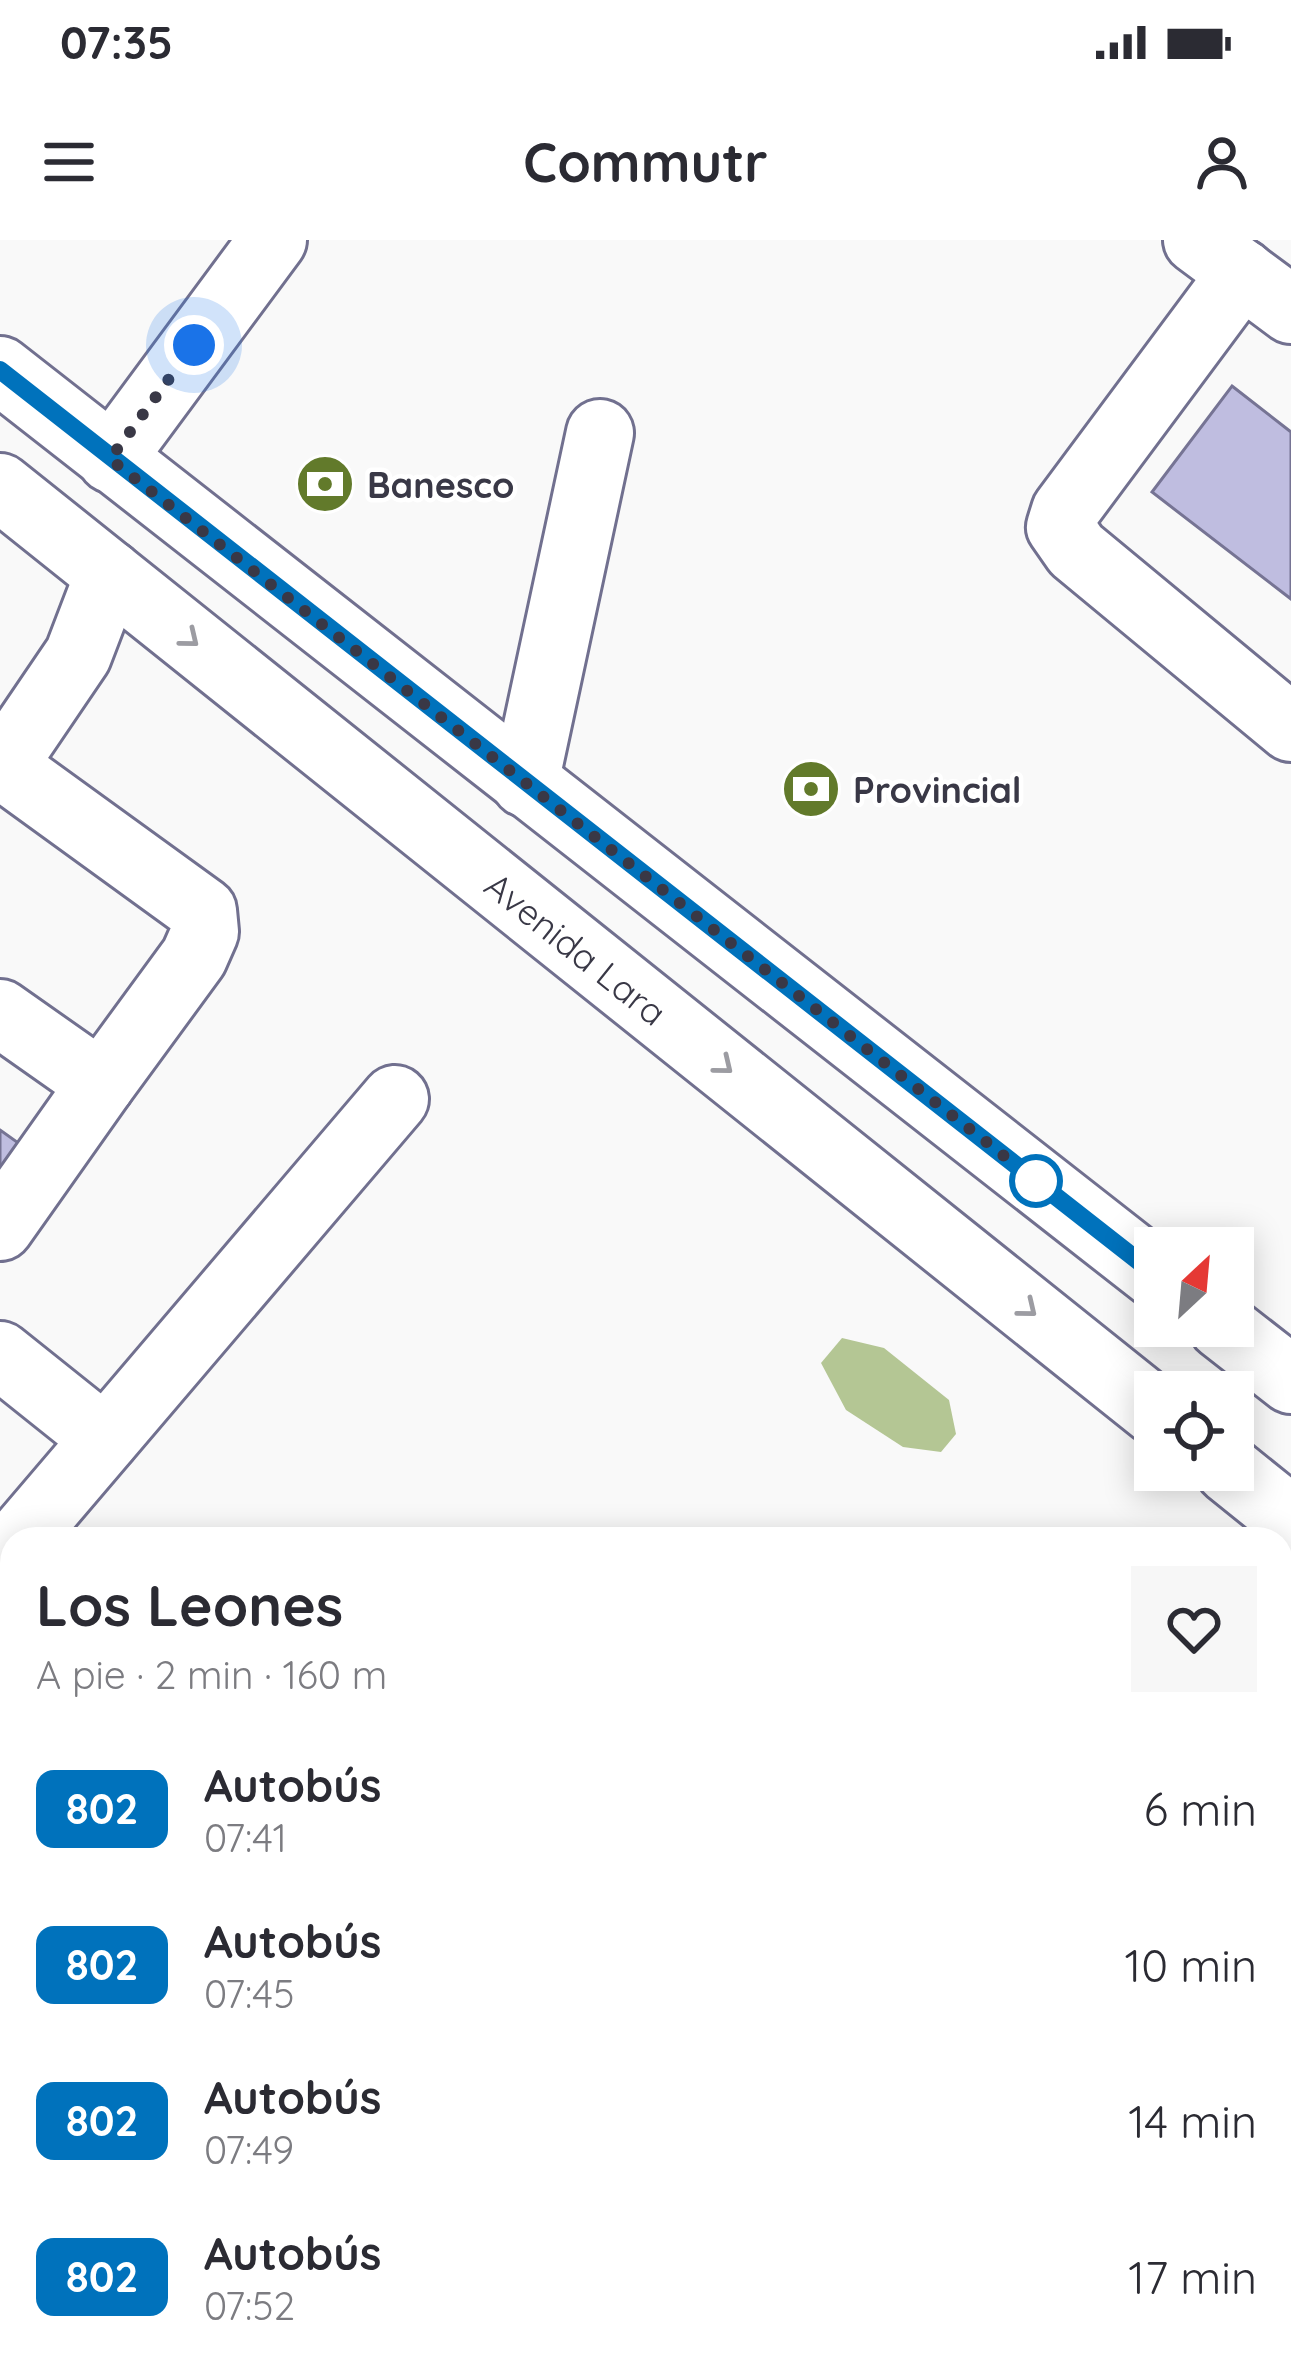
<!DOCTYPE html>
<html lang="es">
<head>
<meta charset="utf-8">
<style>
	:root { --surface:#fff; --page:#f7f7f7; --text:#2b2b33; --muted:#7c7c81 }
	body { margin:0; font-family:Quicksand,sans-serif; background:var(--page); color:var(--text); height:100vh; display:flex; flex-direction:column; font-size:45px; white-space:nowrap }
	* { box-sizing:border-box; margin:0 }
	p { font-size:39px; color:var(--muted) }
	.icon { flex:none; width:66px; height:66px; fill:none; stroke:currentColor; stroke-width:2; stroke-linecap:round; stroke-linejoin:round }
	.map { position:relative; flex:1; overflow:hidden }
	.side { position:absolute; left:0px; top:1287px; width:1293px; height:852px; display:flex; flex-direction:column; background:var(--surface); border-radius:36px 36px 0 0; box-shadow:0 6px 30px #0003 }
	.side>* { flex:none }
	.badge { padding:0 24px; border-radius:18px; font-size:42px; line-height:78px }
	.needle { width:78px; rotate:26deg }
	.tools { position:absolute; left:1134px; top:987px; display:grid; gap:24px }
	.tools a { display:grid; place-items:center; width:120px; height:120px; border-radius:0px; background:var(--surface); box-shadow:0 6px 30px #0003; font-size:60px }
	.you { position:absolute; width:60px; height:60px; margin:-30px; border:9px solid #fff; border-radius:50%; background:#1a73e8; box-shadow:0 0 0 18px #1a73e833 }
	.map>.badge { position:absolute; translate:-50% -50%; box-shadow:0 0 0 6px #fff }
	.round { display:grid; place-items:center; flex:none; width:126px; height:126px; border-radius:0px; background:var(--page) }
	.overview { display:flex; align-items:center; justify-content:space-between; height:204px; padding:0 36px }
	h1 { font-size:57px; font-weight:700; line-height:90px }
	ul { padding:0; list-style:none }
	li { display:flex; align-items:center; gap:36px; height:156px; padding:0 36px }
	li div { flex:1 }
	li b { display:block; font-size:45px }
	li em { font-style:normal }
	li .badge { min-width:132px; font-weight:700; text-align:center }
	.status { display:flex; justify-content:space-between; align-items:center; height:84px; padding:0 60px; background:var(--surface); direction:ltr }
	.status svg { height:33px; fill:currentColor }
	header { display:flex; justify-content:space-between; align-items:center; height:156px; padding:0 36px; background:var(--surface); font-size:54px; font-weight:700 }
	.map>svg:first-child { display:block }
</style>
</head>
<body>
<div class="status"><b>07:35</b><svg viewBox="0 0 49 12"><path d="M0 12V9h3v3zM5 12V6h3v6zM10 12V3h3v9zM15 12V0h3v12zM26 1h20v11H26zM47 4h2v5h-2z"/></svg></div>
<header><svg class="icon" aria-label="menu" viewBox="0 0 24 24"><path d="M4 6h16M4 12h16M4 18h16"/></svg>Commutr<svg class="icon" aria-label="person" viewBox="0 0 24 24"><circle cx="12" cy="8" r="4"/><path d="M4 21q1-7 8-7t8 7"/></svg></header>
<div class="map">
<svg width="1291" height="2139" viewBox="0 0 1291 2139">
	<rect width="100%" height="100%" fill="#f9f9f9"/>
	<path fill="#b4c694" d="M 842,1098 L 884,1108 L 949,1160 L 956,1194 L 941,1212 L 903,1207 L 846,1170 L 821,1123 Z"/>
	<path fill="#bfbde0" stroke="#767494" stroke-width="3" d="M 1232,146 L 1291,192 L 1291,359 L 1152,252 Z
		M 0,890 L 38,917 L 0,970 Z"/>
	<g fill="none" stroke-linecap="round" stroke-linejoin="round">
		<defs>
			<g id="minor">
				<path d="M 1197,0 L 1291,70"/>
				<path d="M 1242,33 L 1065,271 L 1060,287 L 1076,310 L 1291,488"/>
				<path d="M 0,130 L 1155,1034"/>
				<path d="M 111,219 L 273,0"/>
				<path id="s1" d="M 0,247 L 1155,1171"/>
				<path d="M 0,530 L 78,415 L 109,334"/>
				<path d="M 525,543 L 600,193"/>
				<path d="M 0,773 L 101,844 L 194,717 L 205,692 L 203,671 L 3,526"/>
				<path d="M 0,987 L 101,844"/>
				<path d="M 1222,1086 L 1291,1140"/>
				<path d="M 0,1115 L 105,1199"/>
				<path d="M 1229,1230 L 1291,1280"/>
				<path d="M 20,1299 L 395,859"/>
				<path d="M 0,1498 L 12,1508"/>
				<path d="M 0,1861 L 12,1845"/>
				<path d="M 1281,2053 L 1291,2040"/>
				<path d="M 0,2055 L 12,2038"/>
				<path d="M 38,2127 L 54,2139"/>
				<path d="M 837,2127 L 852,2139"/>
				<path d="M 228,2139 L 237,2127"/>
				<path d="M 526,2139 L 536,2127"/>
				<path d="M 666,2139 L 675,2127"/>
				<path d="M 1212,2139 L 1221,2127"/>
			</g>
		</defs>
		<use href="#minor" stroke="#71708f" stroke-width="72"/>
		<use href="#minor" stroke="#fff" stroke-width="66"/>
	</g>
	<defs><path id="oneway-chevron" d="M-2-3.5L2.5 0L-2 3.5" fill="none" stroke-width="1.6" stroke-linecap="round" stroke-linejoin="round" transform="scale(3)"/></defs>
	<g stroke="#9c9ca2">
		<use href="#oneway-chevron" transform="translate(190 399) rotate(39)"/>
		<use href="#oneway-chevron" transform="translate(724 826) rotate(39)"/>
		<use href="#oneway-chevron" transform="translate(1028 1069) rotate(39)"/>
	</g>
	<g fill="none" stroke-linecap="round" stroke-linejoin="round">
		<defs>
			<path id="line" d="M 0,130 L 1155,1034"/>
		</defs>
		<use href="#line" stroke="#fff" stroke-width="27"/>
		<use href="#line" stroke="#0072bc" stroke-width="18"/>
		<path stroke="#393846" stroke-width="12" stroke-dasharray="0 21.6" d="M 194,105 L 110,219 L 1044,947 L 1036,941"/>
	</g>
	<defs>
		<symbol id="bank-disc" viewBox="-11 -11 22 22"><circle r="9.5" fill="#627a2b" stroke="#fff"/><path d="M-6-4H6V4H-6ZM0-2.3a2.3 2.3 0 1 0 0 4.6a2.3 2.3 0 1 0 0-4.6Z" fill="#fff"/></symbol>
	</defs>
	<g fill-rule="evenodd">
		<use href="#bank-disc" x="292" y="211" width="66" height="66"/>
		<use href="#bank-disc" x="778" y="516" width="66" height="66"/>
	</g>
	<circle fill="#fff" stroke="#0072bc" stroke-width="6" cx="1036" cy="941" r="24"/>
	<g text-anchor="middle" dominant-baseline="central" stroke-width="9" stroke-linejoin="round" paint-order="stroke">
		<g font-size="36" font-weight="bold" fill="#393846" stroke="#fff" text-anchor="start">
			<text x="367" y="244">Banesco</text>
			<text x="853" y="549">Provincial</text>
		</g>
		<g font-size="36" fill="#393846" stroke="#fff">
			<text stroke="none"><textPath href="#s1" startOffset="738">Avenida Lara</textPath></text>
		</g>
	</g>
</svg>
<div class="tools">
<a><svg class="needle" viewBox="-14 -14 28 28"><path d="M0-13l5 13h-10z" fill="#e53935"/><path d="M0 13l5-13h-10z" fill="#7c7c81"/></svg></a>
<a><svg class="icon" aria-label="locate" viewBox="0 0 24 24"><circle cx="12" cy="12" r="6"/><path d="M12 2v4M12 18v4M2 12h4M18 12h4"/></svg></a>
</div>
<div class="you" style="left:194px;top:105px"></div>
<section class="side">
<div class="overview"><div><h1>Los Leones</h1><p>A pie · 2 min · 160 m</p></div><a class="round"><svg class="icon" aria-label="heart" viewBox="0 0 24 24"><path d="M12 20l-8-8c-3-5 5-10 8-4 3-6 11-1 8 4z"/></svg></a></div>
<ul>
<li><span class="badge" style="background:#0072bc;color:#fff">802</span><div><b>Autobús</b><p>07:41</p></div><em>6 min</em></li>
<li><span class="badge" style="background:#0072bc;color:#fff">802</span><div><b>Autobús</b><p>07:45</p></div><em>10 min</em></li>
<li><span class="badge" style="background:#0072bc;color:#fff">802</span><div><b>Autobús</b><p>07:49</p></div><em>14 min</em></li>
<li><span class="badge" style="background:#0072bc;color:#fff">802</span><div><b>Autobús</b><p>07:52</p></div><em>17 min</em></li>
</ul>
</section>
</div>
</body>
</html>
